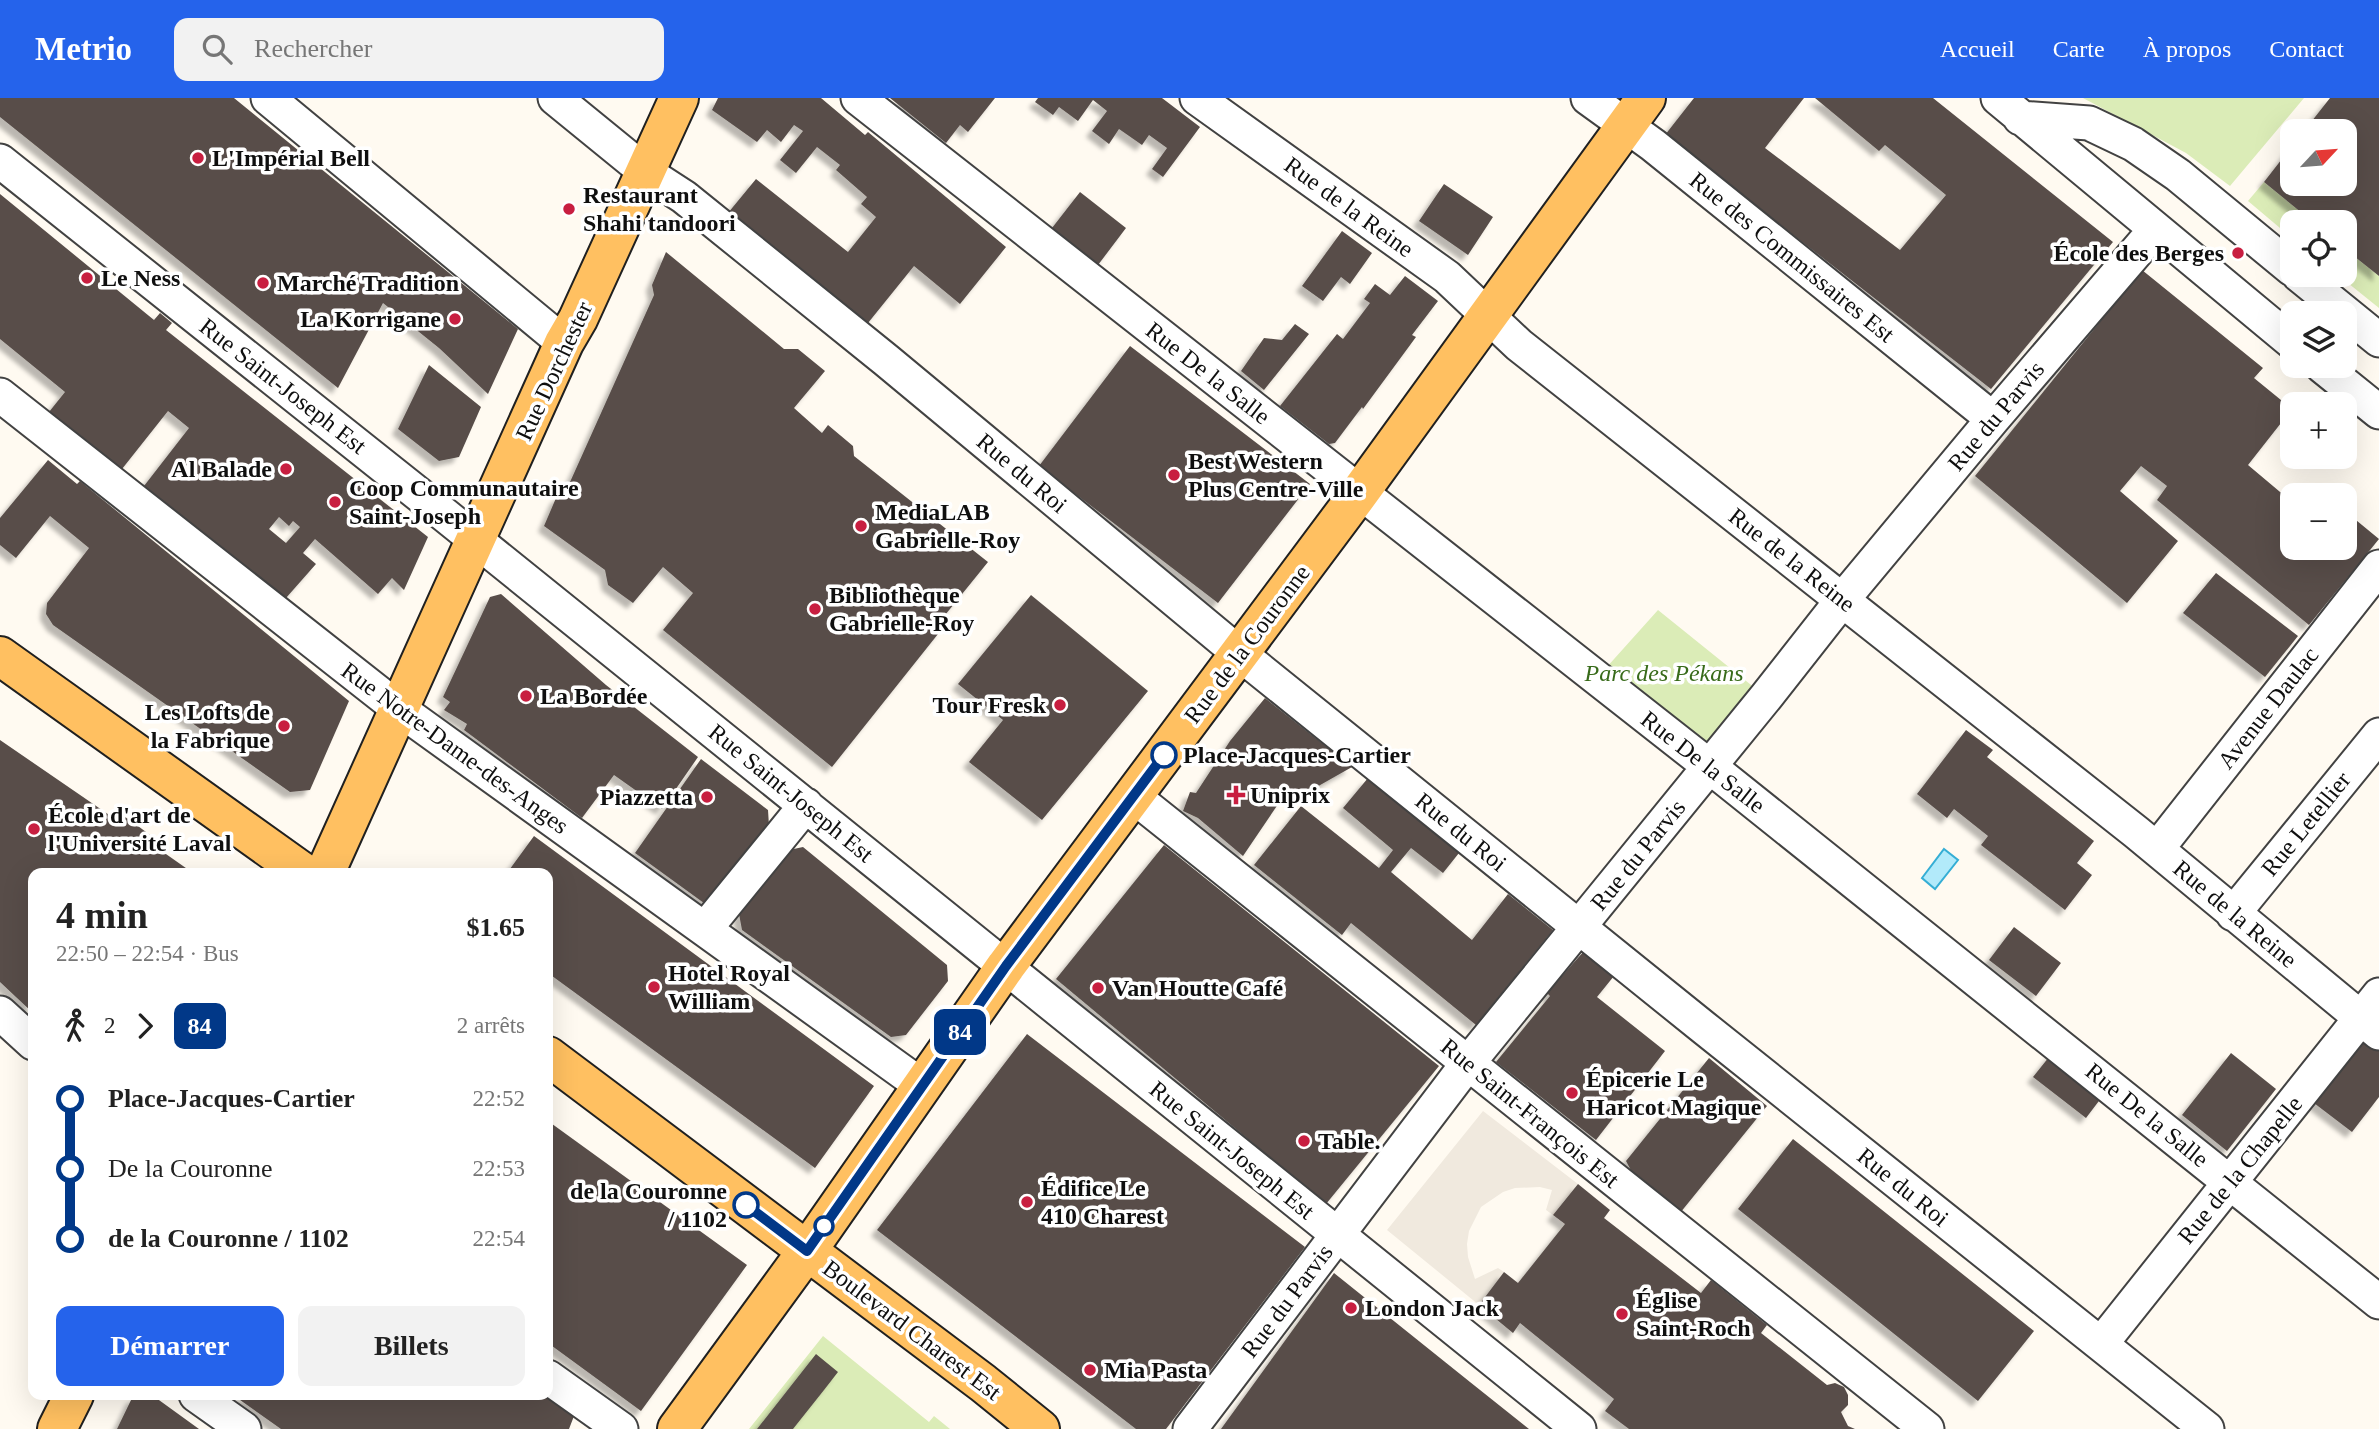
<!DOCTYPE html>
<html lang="fr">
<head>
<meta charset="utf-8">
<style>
	:root { --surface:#fff; --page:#f2f2f2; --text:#222; --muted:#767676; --accent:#2563eb }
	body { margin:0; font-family:"Times New Roman",serif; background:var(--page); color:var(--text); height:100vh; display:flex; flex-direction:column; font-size:26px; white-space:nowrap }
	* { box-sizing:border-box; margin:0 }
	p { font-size:23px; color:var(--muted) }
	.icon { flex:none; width:38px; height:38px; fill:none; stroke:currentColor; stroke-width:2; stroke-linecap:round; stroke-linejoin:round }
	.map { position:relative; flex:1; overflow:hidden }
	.details { position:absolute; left:28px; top:770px; width:525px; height:532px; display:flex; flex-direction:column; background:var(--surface); border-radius:14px; box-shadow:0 7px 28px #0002 }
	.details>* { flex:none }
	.badge { padding:0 14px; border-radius:10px; font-size:24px; line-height:46px }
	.needle { width:46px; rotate:64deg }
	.controls { position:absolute; left:2280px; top:21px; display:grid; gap:14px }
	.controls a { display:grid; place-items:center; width:77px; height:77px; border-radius:14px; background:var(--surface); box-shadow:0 7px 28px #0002; font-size:35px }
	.map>.badge { position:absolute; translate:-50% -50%; box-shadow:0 0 0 4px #fff }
	.legs { display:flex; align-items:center; gap:10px; height:77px; padding:0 28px; font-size:23px }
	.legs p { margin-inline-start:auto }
	.overview { display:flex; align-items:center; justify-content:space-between; height:119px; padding:0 28px }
	h1 { font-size:38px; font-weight:600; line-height:52px }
	.action { display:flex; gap:14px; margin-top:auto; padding:14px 28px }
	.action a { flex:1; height:80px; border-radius:14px; background:var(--accent); color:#fff; font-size:28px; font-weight:600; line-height:80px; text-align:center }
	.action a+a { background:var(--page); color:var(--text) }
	ul { padding:0 28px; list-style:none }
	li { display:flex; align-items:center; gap:24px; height:70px; font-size:26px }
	li i { display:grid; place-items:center; width:10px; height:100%; margin:0 9px; background:currentColor }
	li i::after { content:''; width:18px; height:18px; margin:-9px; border:5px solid; border-radius:50%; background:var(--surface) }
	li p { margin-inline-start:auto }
	li:first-child i { background:linear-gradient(#0000 50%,currentColor 0) }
	li:last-child i { background:linear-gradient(currentColor 50%,#0000 0) }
	header { display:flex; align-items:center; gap:42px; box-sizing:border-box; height:98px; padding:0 35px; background:var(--accent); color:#fff }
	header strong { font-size:33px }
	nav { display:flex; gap:38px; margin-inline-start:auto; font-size:24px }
	.search { width:490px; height:63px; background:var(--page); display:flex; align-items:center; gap:18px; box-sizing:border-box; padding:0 24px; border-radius:14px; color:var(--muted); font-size:26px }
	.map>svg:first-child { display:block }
</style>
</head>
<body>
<header>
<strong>Metrio</strong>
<div class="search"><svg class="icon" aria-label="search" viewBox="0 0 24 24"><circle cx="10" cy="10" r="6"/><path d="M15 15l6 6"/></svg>Rechercher</div>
<nav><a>Accueil</a><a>Carte</a><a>À propos</a><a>Contact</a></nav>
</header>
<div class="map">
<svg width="2379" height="1331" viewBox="0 0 2379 1331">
	<defs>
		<filter id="shadow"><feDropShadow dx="-6" dy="6" stdDeviation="2" flood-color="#0004"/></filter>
	</defs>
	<rect width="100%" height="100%" fill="#fffaf1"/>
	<path fill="#dbecb7" d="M 2083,0 L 2304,0 L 2230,88 L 2186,55 Z
		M 2264,84 L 2313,124 L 2292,124 L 2292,140 L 2248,103 Z
		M 2345,151 L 2379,178 L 2379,210 L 2338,177 L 2345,177 Z
		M 1658,512 L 1766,599 L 1709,668 L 1597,580 Z
		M 823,1238 L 929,1324 L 934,1318 L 950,1331 L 749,1331 Z"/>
	<path fill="#f0e9de" d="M 1483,1013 L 1578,1086 L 1553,1117 L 1546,1112 L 1552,1092 L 1540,1089 L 1515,1090 L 1503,1094 L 1481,1109 L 1469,1133 L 1467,1146 L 1468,1159 L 1475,1181 L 1498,1170 L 1504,1174 L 1479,1207 L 1387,1132 Z"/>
	<path fill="#b2eafa" stroke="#35aed5" stroke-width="2" d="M 1944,751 L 1958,762 L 1935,791 L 1922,780 Z"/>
	<path fill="#584e4a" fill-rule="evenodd" filter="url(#shadow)" d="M 0,0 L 234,0 L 518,231 L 488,296 L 439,250 L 383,205 L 338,290 L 0,19 Z
		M 718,0 L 821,0 L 865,37 L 868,34 L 1006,149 L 960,206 L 914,168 L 868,225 L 728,115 L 756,81 L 848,154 L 876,119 L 861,106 L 867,99 L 836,72 L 840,67 L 817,49 L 796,75 L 780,62 L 803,33 L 794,27 L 781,44 L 767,32 L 757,44 L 712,12 Z
		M 890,0 L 995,0 L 968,34 L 960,27 L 946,45 Z
		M 1038,0 L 1162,0 L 1200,29 L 1163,79 L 1152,71 L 1167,50 L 1149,37 L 1142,47 L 1119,31 L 1109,46 L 1092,33 L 1107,13 L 1093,2 L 1078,23 L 1059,9 L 1053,17 L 1035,4 Z
		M 1694,0 L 1804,0 L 1765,50 L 1900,152 L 1946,97 L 1885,47 L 1879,53 L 1815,0 L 1933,0 L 2113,144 L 1991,291 L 1665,37 Z
		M 2330,0 L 2379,0 L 2379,178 L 2345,151 L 2345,124 L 2313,124 L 2264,84 L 2292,48 L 2292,86 L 2345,86 L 2345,33 L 2304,33 Z
		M 1444,86 L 1493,119 L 1468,157 L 1419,123 Z
		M 1080,94 L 1126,130 L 1098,167 L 1052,130 Z
		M 0,96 L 154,222 L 160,215 L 172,225 L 166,232 L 428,439 L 404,492 L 392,480 L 378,496 L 315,441 L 303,455 L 316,466 L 286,500 L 144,388 L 189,330 L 168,313 L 122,371 L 49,314 L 65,294 L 0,241 ZM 279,419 L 289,428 L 293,423 L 300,429 L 286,445 L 269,431 Z
		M 1342,133 L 1372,155 L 1350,186 L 1341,179 L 1323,203 L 1302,188 Z
		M 666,154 L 784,251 L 798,251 L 825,273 L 794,310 L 822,335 L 828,327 L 853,348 L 854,358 L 988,464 L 937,527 L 942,531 L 832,669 L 663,532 L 693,495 L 663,469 L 633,505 L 608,487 L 605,472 L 544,428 L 556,400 L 566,393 L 654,197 L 652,187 Z
		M 2142,172 L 2263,270 L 2254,280 L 2292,311 L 2248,367 L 2292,404 L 2292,450 L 2345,450 L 2345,413 L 2379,441 L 2309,527 L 2157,402 L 2167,388 L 2141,368 L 2120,393 L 2178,443 L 2127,505 L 1975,378 Z
		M 1405,178 L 1438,203 L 1412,237 L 1416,239 L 1363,311 L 1362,309 L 1335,345 L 1329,346 L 1280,308 L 1337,236 L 1343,241 L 1370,205 L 1364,201 L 1375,186 L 1390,197 Z
		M 1295,226 L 1309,236 L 1264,292 L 1241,273 L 1264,240 L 1282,242 Z
		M 1130,248 L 1310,386 L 1218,505 L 1039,368 Z
		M 429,267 L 481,309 L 459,359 L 439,363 L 398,331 Z
		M 48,362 L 77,386 L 80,383 L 349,603 L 310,692 L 290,694 L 53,527 L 46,516 L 47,505 L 89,450 L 50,418 L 16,460 L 0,447 L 0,420 Z
		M 2216,475 L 2298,538 L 2265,579 L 2183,515 Z
		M 501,496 L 606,587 L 698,659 L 662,711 L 614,677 L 582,720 L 464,632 L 467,626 L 444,612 L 450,604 L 443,599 L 490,499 Z
		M 1031,497 L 1148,593 L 1042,722 L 969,664 L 1003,622 L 958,586 Z
		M 1265,600 L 1352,669 L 1299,699 L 1289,690 L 1243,758 L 1198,720 L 1183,713 L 1190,694 L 1196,695 L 1230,643 Z
		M 1966,632 L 1993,652 L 1987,659 L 2094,743 L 2077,765 L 2092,777 L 2065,812 L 1981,747 L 1988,738 L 1954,711 L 1947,720 L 1917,696 Z
		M 0,642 L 118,723 L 122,717 L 134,725 L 150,737 L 146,742 L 193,775 L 33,775 L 33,915 L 0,884 Z
		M 701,661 L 768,712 L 769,728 L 708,808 L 635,755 Z
		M 1368,680 L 1459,755 L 1443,775 L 1411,750 L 1391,774 L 1472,842 L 1508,796 L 1553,832 L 1476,927 L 1351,825 L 1342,837 L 1254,767 L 1301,708 L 1379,770 L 1393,752 L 1343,710 Z
		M 534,738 L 874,988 L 815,1070 L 548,875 L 548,775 L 507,775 Z
		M 1164,747 L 1439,968 L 1326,1106 L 1056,881 Z
		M 803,749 L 947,867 L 948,883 L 906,937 L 891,939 L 742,832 L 739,816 L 789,752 Z
		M 2014,829 L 2061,865 L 2036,898 L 1989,862 Z
		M 1584,853 L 1614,878 L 1597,899 L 1665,953 L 1596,1042 L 1496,964 L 1550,898 L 1547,895 Z
		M 2364,932 L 2379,944 L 2379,999 L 2352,1034 L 2310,1002 Z
		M 1027,936 L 1305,1149 L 1166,1331 L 1136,1331 L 877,1132 Z
		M 2053,954 L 2105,995 L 2086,1020 L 2033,979 Z
		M 2231,955 L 2276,991 L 2227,1053 L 2182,1017 Z
		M 1709,960 L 1767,1008 L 1680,1115 L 1634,1078 L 1626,1063 Z
		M 548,1023 L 747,1167 L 641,1313 L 548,1245 Z
		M 1793,1041 L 2034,1233 L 1978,1303 L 1738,1111 Z
		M 1578,1086 L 1610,1112 L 1604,1120 L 1701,1195 L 1711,1182 L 1767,1227 L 1761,1235 L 1827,1287 L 1835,1285 L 1844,1289 L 1848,1297 L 1848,1307 L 1841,1314 L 1848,1328 L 1855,1331 L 1629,1331 L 1605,1313 L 1614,1301 L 1520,1225 L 1513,1235 L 1479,1207 L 1504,1174 L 1518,1185 L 1565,1126 L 1553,1117 Z
		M 1334,1175 L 1470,1284 L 1529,1331 L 1221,1331 Z
		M 816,1256 L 838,1274 L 824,1292 L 793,1331 L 757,1331 Z
		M 141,1297 L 152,1297 L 199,1331 L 117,1331 L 132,1300 Z
		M 233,1297 L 544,1297 L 574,1318 L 569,1331 L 281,1331 Z"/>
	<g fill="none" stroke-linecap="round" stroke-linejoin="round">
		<defs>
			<path id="minor" d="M 268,0 L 564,245
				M 555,0 L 647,75 L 684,99 L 886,262 L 1240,556 L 1703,929 L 2207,1331
				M 858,0 L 1709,668 L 2379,1204
				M 1197,0 L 1447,179 L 1519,247 L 2136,734 L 2379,935
				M 1588,0 L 1653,47 L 1993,321
				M 1998,0 L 2292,244
				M 2020,20 L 2089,25 L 2133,46 L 2178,77 L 2292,171
				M 0,63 L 446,418 L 1579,1331
				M 2299,177 L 2379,242
				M 2322,268 L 2379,314
				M 0,297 L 399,611 L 922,988
				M 1133,698 L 1927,1331
				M 2157,751 L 2379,469
				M 2233,816 L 2379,637
				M 705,831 L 806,707
				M 0,915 L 33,945
				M 2101,1246 L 2379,897
				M 548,1279 L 621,1331
				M 196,1297 L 244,1331
				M 1190,1331 L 1468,965 L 1766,599 L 1843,501 L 1993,321 L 2155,132"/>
			<path id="major" d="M 0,558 L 304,775
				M 325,775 L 564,245 L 578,221 L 679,0
				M 548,958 L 983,1285 L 1040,1331
				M 57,1331 L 74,1297
				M 677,1331 L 807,1153 L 1006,868 L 1360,394 L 1646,0"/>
		</defs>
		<use href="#minor" stroke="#424242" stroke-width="37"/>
		<use href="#major" stroke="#202020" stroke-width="42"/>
		<use href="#minor" stroke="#fff" stroke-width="33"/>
		<use href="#major" stroke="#ffc061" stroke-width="38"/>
	</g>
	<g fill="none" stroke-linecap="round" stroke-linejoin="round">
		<defs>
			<path id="line-1" d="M 746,1107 L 807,1153 L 1006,868 L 1164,657"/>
		</defs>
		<use href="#line-1" stroke="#fff" stroke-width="16"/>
		<use href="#line-1" stroke="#013888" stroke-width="10"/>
	</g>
	<g fill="#c81e40" stroke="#fff" stroke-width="2.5">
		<circle cx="198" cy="60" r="7"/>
		<circle cx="569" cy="111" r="7"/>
		<circle cx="2238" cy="155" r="7"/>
		<circle cx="87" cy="180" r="7"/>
		<circle cx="263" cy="185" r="7"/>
		<circle cx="455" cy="221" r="7"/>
		<circle cx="286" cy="371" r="7"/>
		<circle cx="1174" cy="377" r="7"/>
		<circle cx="335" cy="404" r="7"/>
		<circle cx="861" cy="428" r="7"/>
		<circle cx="815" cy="511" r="7"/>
		<circle cx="526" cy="598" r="7"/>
		<circle cx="1060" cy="607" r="7"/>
		<circle cx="284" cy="628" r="7"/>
		<path d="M1232.5 686.5h7v7h7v7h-7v7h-7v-7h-7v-7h7z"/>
		<circle cx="707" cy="699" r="7"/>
		<circle cx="34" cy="731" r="7"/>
		<circle cx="654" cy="889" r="7"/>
		<circle cx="1098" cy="890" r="7"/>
		<circle cx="1572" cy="995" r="7"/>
		<circle cx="1304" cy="1043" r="7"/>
		<circle cx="1027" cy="1104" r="7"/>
		<circle cx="1351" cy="1210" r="7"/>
		<circle cx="1622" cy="1216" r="7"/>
		<circle cx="1090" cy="1272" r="7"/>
	</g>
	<g fill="#fff" stroke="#013888" stroke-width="3.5">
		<circle cx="1164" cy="657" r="12"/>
		<circle cx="746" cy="1107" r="12"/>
		<circle cx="824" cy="1128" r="9"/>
	</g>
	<g text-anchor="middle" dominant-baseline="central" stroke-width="7" stroke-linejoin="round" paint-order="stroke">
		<g font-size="24" font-weight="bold" fill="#0f0f0f" stroke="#fff" text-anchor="start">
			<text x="212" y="60">L'Impérial Bell</text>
			<text x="583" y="97">Restaurant<tspan x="583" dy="28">Shahi tandoori</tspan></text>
			<text x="2224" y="155" text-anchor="end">École des Berges</text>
			<text x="101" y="180">Le Ness</text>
			<text x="277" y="185">Marché Tradition</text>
			<text x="441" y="221" text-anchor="end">La Korrigane</text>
			<text x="1188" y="363">Best Western<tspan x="1188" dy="28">Plus Centre-Ville</tspan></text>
			<text x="272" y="371" text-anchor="end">Al Balade</text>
			<text x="349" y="390">Coop Communautaire<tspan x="349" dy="28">Saint-Joseph</tspan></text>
			<text x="875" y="414">MediaLAB<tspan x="875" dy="28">Gabrielle-Roy</tspan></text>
			<text x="829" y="497">Bibliothèque<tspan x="829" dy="28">Gabrielle-Roy</tspan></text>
			<text x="540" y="598">La Bordée</text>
			<text x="1046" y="607" text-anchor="end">Tour Fresk</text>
			<text x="270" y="614" text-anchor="end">Les Lofts de<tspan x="270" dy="28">la Fabrique</tspan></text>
			<text x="1250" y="697">Uniprix</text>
			<text x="693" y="699" text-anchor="end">Piazzetta</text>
			<text x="48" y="717">École d'art de<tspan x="48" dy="28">l'Université Laval</tspan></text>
			<text x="668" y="875">Hotel Royal<tspan x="668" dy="28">William</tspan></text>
			<text x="1112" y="890">Van Houtte Café</text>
			<text x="1586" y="981">Épicerie Le<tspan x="1586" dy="28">Haricot Magique</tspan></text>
			<text x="1318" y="1043">Table.</text>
			<text x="1041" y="1090">Édifice Le<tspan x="1041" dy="28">410 Charest</tspan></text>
			<text x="1636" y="1202">Église<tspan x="1636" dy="28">Saint-Roch</tspan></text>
			<text x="1365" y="1210">London Jack</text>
			<text x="1104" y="1272">Mia Pasta</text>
		</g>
		<g font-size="24" fill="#0f0f0f" stroke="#fff">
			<text transform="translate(1349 109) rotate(36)">Rue de la Reine</text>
			<text transform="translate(1792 159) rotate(39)">Rue des Commissaires Est</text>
			<text transform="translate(554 273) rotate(-65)">Rue Dorchester</text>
			<text transform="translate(1208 275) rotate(38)">Rue De la Salle</text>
			<text transform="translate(283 288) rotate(38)">Rue Saint-Joseph Est</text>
			<text transform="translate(1996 318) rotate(-50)">Rue du Parvis</text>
			<text transform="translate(1022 375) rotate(40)">Rue du Roi</text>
			<text transform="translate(1792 462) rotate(38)">Rue de la Reine</text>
			<text transform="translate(1247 546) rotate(-53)">Rue de la Couronne</text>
			<text transform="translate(2268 610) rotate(-52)">Avenue Daulac</text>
			<text transform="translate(455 650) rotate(36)">Rue Notre-Dame-des-Anges</text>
			<text transform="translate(1703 664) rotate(38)">Rue De la Salle</text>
			<text transform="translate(791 695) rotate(39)">Rue Saint-Joseph Est</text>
			<text transform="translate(2306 726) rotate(-51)">Rue Letellier</text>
			<text transform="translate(1461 734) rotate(39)">Rue du Roi</text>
			<text transform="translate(1638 757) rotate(-51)">Rue du Parvis</text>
			<text transform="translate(2235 816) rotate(40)">Rue de la Reine</text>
			<text transform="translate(1530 1015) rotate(39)">Rue Saint-François Est</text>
			<text transform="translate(2147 1017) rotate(39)">Rue De la Salle</text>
			<text transform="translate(1232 1052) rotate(39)">Rue Saint-Joseph Est</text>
			<text transform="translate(2240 1072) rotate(-51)">Rue de la Chapelle</text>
			<text transform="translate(1903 1089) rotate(39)">Rue du Roi</text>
			<text transform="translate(1287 1203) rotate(-53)">Rue du Parvis</text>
			<text transform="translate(912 1232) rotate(37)">Boulevard Charest Est</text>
		</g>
		<g font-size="24" font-style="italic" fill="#386b1a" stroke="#fff">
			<text x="1664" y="575">Parc des Pékans</text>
		</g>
		<g font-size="24" font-weight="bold" fill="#0f0f0f" stroke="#fff" text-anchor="start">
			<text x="1183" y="657">Place-Jacques-Cartier</text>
			<text x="727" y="1093" text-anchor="end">de la Couronne<tspan x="727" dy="28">/ 1102</tspan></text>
		</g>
	</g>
</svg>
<div class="controls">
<a><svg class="needle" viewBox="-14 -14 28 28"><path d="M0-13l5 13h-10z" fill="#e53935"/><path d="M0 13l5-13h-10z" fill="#767676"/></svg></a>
<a><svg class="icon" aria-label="locate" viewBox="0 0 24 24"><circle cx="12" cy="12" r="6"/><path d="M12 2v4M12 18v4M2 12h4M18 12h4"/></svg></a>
<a><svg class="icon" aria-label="layers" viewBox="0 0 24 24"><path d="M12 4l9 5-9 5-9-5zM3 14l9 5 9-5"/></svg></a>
<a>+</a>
<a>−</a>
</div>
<b class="badge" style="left:960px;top:934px;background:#013888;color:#fff">84</b>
<section class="details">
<div class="overview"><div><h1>4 min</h1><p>22:50 – 22:54 · Bus</p></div><b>$1.65</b></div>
<div class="legs"><svg class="icon" aria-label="walk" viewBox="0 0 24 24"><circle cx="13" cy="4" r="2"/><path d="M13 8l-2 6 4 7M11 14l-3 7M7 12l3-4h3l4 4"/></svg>2<svg class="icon" aria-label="forward" viewBox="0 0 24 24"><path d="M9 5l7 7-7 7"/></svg><b class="badge" style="background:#013888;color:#fff">84</b><p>2 arrêts</p></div>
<ul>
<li><i style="color:#013888"></i><b>Place-Jacques-Cartier</b><p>22:52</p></li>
<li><i style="color:#013888"></i><span>De la Couronne</span><p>22:53</p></li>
<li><i style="color:#013888"></i><b>de la Couronne / 1102</b><p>22:54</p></li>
</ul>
<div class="action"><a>Démarrer</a><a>Billets</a></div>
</section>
</div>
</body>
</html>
